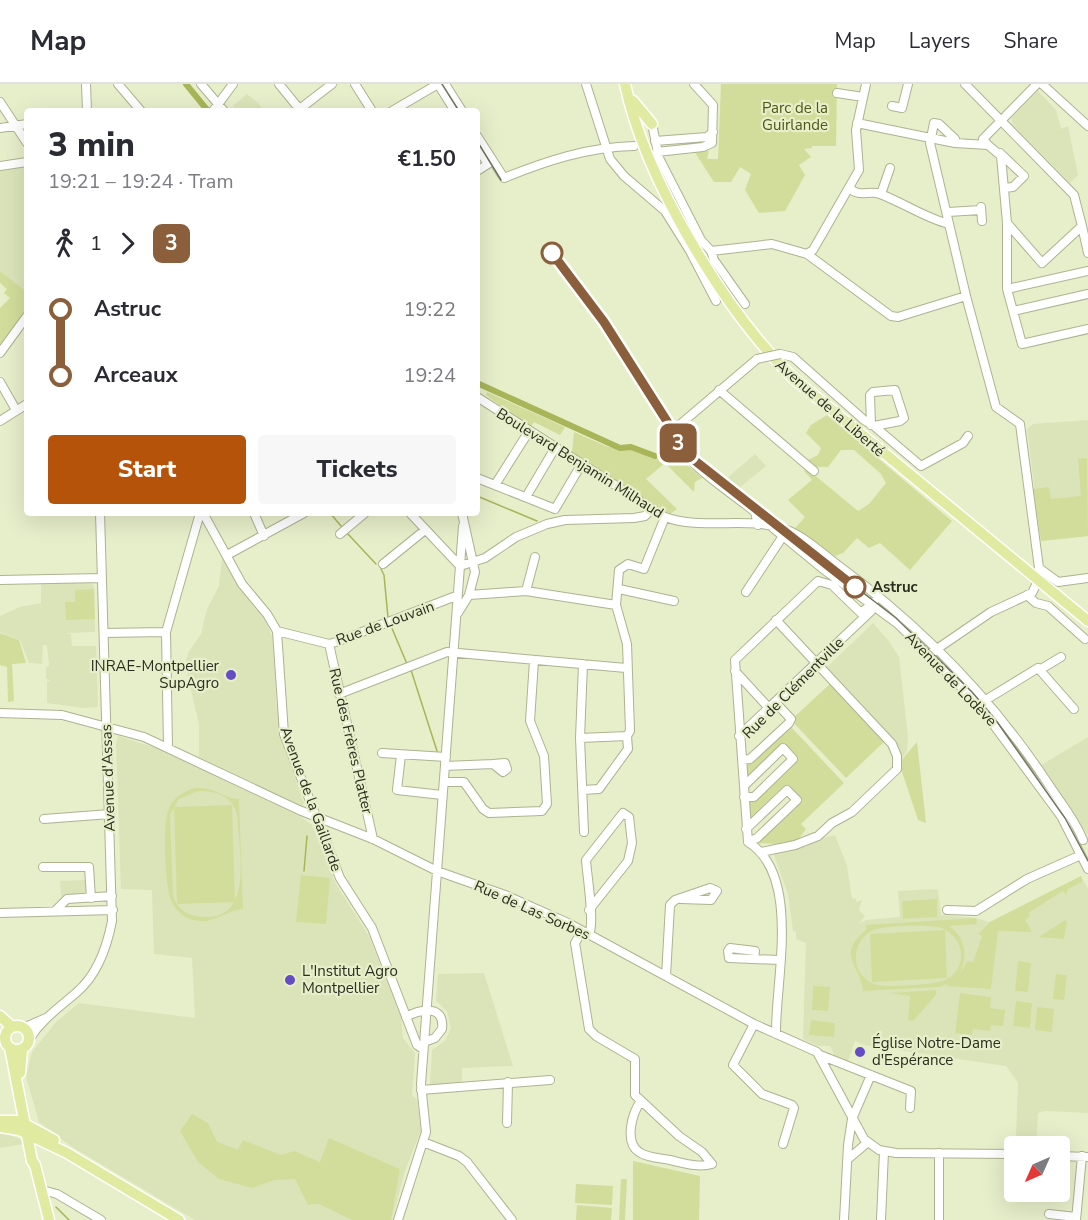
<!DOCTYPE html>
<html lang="en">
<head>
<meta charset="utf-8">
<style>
	:root { --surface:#fff; --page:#f7f7f7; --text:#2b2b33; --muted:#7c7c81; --line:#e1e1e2; --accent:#b45309 }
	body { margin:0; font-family:"Nunito Sans",sans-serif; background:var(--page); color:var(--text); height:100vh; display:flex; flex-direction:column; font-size:22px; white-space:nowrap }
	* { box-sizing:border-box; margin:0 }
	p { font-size:20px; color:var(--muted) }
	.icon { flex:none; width:33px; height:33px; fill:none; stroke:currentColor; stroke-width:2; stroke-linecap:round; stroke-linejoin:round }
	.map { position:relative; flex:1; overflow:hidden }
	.sheet { position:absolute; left:24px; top:24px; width:456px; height:408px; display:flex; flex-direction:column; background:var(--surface); border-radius:6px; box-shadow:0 6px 24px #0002 }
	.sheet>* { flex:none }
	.badge { padding:0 12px; border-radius:9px; font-size:21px; line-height:39px }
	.needle { width:39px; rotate:225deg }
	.tools { position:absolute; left:1004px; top:1052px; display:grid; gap:12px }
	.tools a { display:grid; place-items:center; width:66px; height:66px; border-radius:6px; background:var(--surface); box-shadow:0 6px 24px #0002; font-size:30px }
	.map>.badge { position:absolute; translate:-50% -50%; box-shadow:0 0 0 3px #fff }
	.legs { display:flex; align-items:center; gap:9px; height:66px; padding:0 24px; font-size:20px }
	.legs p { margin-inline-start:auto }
	.headline { display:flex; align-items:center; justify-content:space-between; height:102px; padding:0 24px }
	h1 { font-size:33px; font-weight:800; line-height:45px }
	.action { display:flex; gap:12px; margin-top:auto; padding:12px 24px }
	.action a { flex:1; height:69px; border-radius:6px; background:var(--accent); color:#fff; font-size:24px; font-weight:800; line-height:69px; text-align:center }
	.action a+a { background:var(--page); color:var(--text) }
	ul { padding:0 24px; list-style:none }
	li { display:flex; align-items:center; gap:21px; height:66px; font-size:22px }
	li i { display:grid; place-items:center; width:9px; height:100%; margin:0 8px; background:currentColor }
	li i::after { content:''; width:15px; height:15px; margin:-8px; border:4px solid; border-radius:50%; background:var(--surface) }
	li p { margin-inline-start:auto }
	li:first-child i { background:linear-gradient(#0000 50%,currentColor 0) }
	li:last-child i { background:linear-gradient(currentColor 50%,#0000 0) }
	header { display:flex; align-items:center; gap:36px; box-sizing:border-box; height:84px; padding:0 30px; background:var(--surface); border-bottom:2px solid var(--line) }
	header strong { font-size:28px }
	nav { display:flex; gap:33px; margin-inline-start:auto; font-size:21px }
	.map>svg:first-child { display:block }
</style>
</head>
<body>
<header>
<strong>Map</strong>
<nav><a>Map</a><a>Layers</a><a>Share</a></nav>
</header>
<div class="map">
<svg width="1088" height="1136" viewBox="0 0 1088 1136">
	<rect width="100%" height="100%" fill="#e7eeca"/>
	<path fill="#dbe4b9" d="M 1038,7 L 1056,26 L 1061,45 L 1068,42 L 1078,91 L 1070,99 L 1012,40 L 1012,33 Z
		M 247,10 L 258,19 L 264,27 L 237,27 L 233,22 Z
		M 27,83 L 27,208 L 0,187 L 0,87 Z
		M 1088,336 L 1088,452 L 1041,457 L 1027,345 L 1033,340 Z
		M 755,370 L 766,382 L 739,404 L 726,395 Z
		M 222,472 L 242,507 L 264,533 L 274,557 L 276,617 L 281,655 L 304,719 L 302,722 L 199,673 L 199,640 L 185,581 L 188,569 L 201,550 L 207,525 L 219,502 Z
		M 89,498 L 94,502 L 95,548 L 65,549 L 71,550 L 72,562 L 96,562 L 98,623 L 83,624 L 47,619 L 47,597 L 50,597 L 46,594 L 46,583 L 49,582 L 47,561 L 43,561 L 42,580 L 29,579 L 20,556 L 0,548 L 0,532 L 20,523 L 41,519 L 41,499 Z
		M 873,539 L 889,557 L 899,573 L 908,654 L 907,667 L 899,679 L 899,666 L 896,661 L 825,585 Z
		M 118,652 L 160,665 L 301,733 L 312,741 L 336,800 L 369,852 L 401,933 L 403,954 L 415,969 L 412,1011 L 417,1016 L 421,1046 L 405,1087 L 392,1136 L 195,1136 L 72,1063 L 39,1038 L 26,993 L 32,968 L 56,938 L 79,919 L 195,934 L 192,874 L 154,870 L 152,806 L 121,805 L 116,660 Z
		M 1088,653 L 1088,750 L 1087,750 L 1038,683 Z
		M 835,751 L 847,782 L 852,815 L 855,814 L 857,818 L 862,816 L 859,826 L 865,832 L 859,840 L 866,836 L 900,833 L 898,807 L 938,805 L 941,831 L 976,834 L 990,838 L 1081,792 L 1088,805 L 1088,1029 L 1046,1027 L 1038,1029 L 1036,1062 L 1029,1062 L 1029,1053 L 1016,1053 L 1018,999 L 1006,982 L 864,961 L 855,957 L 847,980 L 833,974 L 834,970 L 830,962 L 818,962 L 803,955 L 806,859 L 796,855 L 796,848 L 793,847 L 788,810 L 772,766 Z
		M 87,796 L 88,811 L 61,813 L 60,797 Z
		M 484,889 L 513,982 L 462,984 L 462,999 L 430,1001 L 432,966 L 445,957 L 451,944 L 447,927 L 436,917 L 438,890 Z
		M 0,1047 L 22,1056 L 23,1060 L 0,1064 Z"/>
	<path fill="#d2dd9b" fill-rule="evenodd" d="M 721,0 L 837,0 L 836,62 L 812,62 L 812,64 L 804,65 L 811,73 L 799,81 L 805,91 L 785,127 L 759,129 L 745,106 L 751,90 L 740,83 L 731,98 L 714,98 L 694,67 L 709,67 L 707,75 L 718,75 Z
		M 0,187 L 27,208 L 27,227 L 0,265 L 0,224 L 10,214 L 4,209 L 7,205 L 0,199 Z
		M 487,308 L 565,343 L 560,351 L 534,338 L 530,344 L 486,311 Z
		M 827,331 L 952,437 L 910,486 L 880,459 L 869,464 L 857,454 L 843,469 L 835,472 L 795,444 L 805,433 L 788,416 L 812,396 L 804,387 L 806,384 L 858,427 L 869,420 L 886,399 L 881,390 L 854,366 L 841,366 L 828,383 L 817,383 L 808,376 L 818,371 L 821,364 L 806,349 L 811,341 Z
		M 574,348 L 606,362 L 622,366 L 631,365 L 663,376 L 675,365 L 688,382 L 702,394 L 695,398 L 694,408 L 665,379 L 646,395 L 677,425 L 670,430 L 572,369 Z
		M 1087,374 L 1088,452 L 1041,457 L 1033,405 L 1049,403 L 1051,415 L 1081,412 L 1078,375 Z
		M 94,505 L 95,535 L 66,536 L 65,518 L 75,518 L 75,506 Z
		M 0,549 L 19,556 L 26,579 L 12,580 L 14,617 L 8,618 L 7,583 L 0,581 Z
		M 831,599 L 885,657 L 846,694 L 791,636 Z
		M 790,642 L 844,699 L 801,740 L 806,745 L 798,756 L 779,760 L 755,759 L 798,718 L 786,703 L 749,737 L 748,718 L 756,716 L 795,676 L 782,662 L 747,695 L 744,680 L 752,680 Z
		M 917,658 L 926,739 L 918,736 L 899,679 Z
		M 194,704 C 214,702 223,715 239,715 L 243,825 C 224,826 214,843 190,835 C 182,832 174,825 171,816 C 165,801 162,738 169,724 C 174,713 183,708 194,704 ZM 198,707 C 216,707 233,712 237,731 C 239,767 256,843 196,832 C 184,830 176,822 173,811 L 170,731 L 179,715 Z
		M 232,721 L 235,818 L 177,820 L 174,723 Z
		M 301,791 L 330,794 L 326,840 L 296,838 Z
		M 1081,792 L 1082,798 L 1068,805 L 1066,811 L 1063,807 L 1028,829 L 1030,832 L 1025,836 L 1032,848 L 1037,848 L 998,847 L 991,905 L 946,902 L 949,899 L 939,903 L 863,907 C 861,882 835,871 866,846 L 866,841 L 976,834 L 977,840 L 949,842 C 967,855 968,873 959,892 L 967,877 L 973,878 L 982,852 L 978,850 L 990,838 ZM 938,843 C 962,849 971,881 947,895 C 937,901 885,904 874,900 C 869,898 864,894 860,889 C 851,874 857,853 874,846 C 887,841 923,841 938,843 Z
		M 937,815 L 937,833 L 903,835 L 902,817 Z
		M 1065,836 L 1067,838 L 1064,855 L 1039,853 Z
		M 945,846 L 947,894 L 872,898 L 870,850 Z
		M 1018,877 L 1031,879 L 1028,908 L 1015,907 Z
		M 1056,890 L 1067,891 L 1064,916 L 1053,915 Z
		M 813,902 L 830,903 L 828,927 L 812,926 Z
		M 936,906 L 936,911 L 913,937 L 908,936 L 910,912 L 889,909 Z
		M 960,909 L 991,913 L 990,924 L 1005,926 L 1003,942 L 991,941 L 990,947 L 973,945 L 972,951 L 955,949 Z
		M 1016,917 L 1032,919 L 1030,944 L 1013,942 Z
		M 1037,923 L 1054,925 L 1052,948 L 1035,946 Z
		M 811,936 L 835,939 L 834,953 L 809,951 Z
		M 192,1030 L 208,1039 L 217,1058 L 238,1066 L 243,1056 L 281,1071 L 294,1067 L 320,1078 L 329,1054 L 400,1085 L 391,1136 L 352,1136 L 319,1120 L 308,1121 L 295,1095 L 275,1096 L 252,1104 L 219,1095 L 198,1078 L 180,1047 Z
		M 633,1077 L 700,1092 L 699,1136 L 633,1136 Z
		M 621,1095 L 627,1095 L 625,1136 L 619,1136 Z
		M 576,1100 L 613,1102 L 612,1121 L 575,1119 Z
		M 577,1121 L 612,1124 L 611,1136 L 576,1136 Z"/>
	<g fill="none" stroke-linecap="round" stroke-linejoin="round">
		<path stroke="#a8b558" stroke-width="1.5" d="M 477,412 L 537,437
			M 330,429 L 341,442
			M 347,449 L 376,480
			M 381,485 L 384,491 L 388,534
			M 391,542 L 407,580
			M 411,586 L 437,667
			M 304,787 L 307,752
			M 56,1123 L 69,1136"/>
		<path stroke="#a8b558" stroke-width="6" d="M 186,0 L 208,27
			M 477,299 L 620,364 L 631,363 L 655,372"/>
		<defs>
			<path id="minor" d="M 86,0 L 87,27
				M 118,0 L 141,27
				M 201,0 L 224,27
				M 279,0 L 301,27
				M 355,0 L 372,27
				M 438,0 L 455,27
				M 445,0 L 462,27
				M 586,0 L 610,75 L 624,92 L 665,127 L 690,167 L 716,217
				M 965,0 L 1074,111 L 1082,142 L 1042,179 L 1007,139
				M 1042,0 L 1088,42
				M 837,9 L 863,13
				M 0,18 L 27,59
				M 892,22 L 902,24 L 908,0
				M 213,27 L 233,0
				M 297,27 L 332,0
				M 392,27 L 438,0
				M 857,39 L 955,59 L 988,61 L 1001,72 L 1007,139 L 1007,205 L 1088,187
				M 652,40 L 659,74 L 701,156 L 711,167
				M 0,44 L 27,40
				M 477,52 L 504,94 C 546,77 588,63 634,62
				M 655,57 L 707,53 L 713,48
				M 955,59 L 955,55 L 939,40 L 934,39 L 930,59 L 966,212
				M 988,61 L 983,55 L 1037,0
				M 477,63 L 488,80 L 477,87
				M 657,68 L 703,63 L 712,59 L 713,21 L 694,0
				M 1000,69 L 1024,92 L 1013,103 L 1004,104
				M 0,82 L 27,78
				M 850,104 C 858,114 870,106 880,110 C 904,119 925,134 949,140
				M 881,110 L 890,84
				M 981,123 L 982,137
				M 948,128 L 981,126
				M 1082,142 L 1088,169
				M 711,167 L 772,160 L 807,170 L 891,232 L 898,233 L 966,212 L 996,323 L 1020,340 L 1039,484 L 1036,501 L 1032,509 L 991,528 L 931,569
				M 711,167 L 714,176 L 745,220
				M 807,170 L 813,166 L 859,86 L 856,46 L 866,0
				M 1007,205 L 1022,260 L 1088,245
				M 1013,227 L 1088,210
				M 0,269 L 27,232
				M 780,270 L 793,273 L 864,336 L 874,342 L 900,337 L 904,334 L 895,306 L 873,308 L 870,311 L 871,341
				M 757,275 L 670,349 C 693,387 722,401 755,428 L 758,441
				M 0,298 L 16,326
				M 719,306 L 814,387
				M 477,313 L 665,433 C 703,447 748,431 787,446 C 805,453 823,470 839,482 C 922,543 990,612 1047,698 C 1060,718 1074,734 1083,756
				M 0,337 L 27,320
				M 874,342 L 921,382 L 963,359 L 968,352
				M 477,394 L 555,425
				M 495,401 L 529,347
				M 526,413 L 555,364
				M 555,425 L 581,381
				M 203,429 L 242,500 L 267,530 L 277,547 L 284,650 L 340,794 L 372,844 L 417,961 L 423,965
				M 254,429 L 264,452
				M 410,429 L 460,482
				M 773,444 L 823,485 L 898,540 L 979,621 L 1061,732 L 1088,785
				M 340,450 L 365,429
				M 227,471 L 304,429
				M 383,480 L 425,446
				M 460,482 L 485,474 L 516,453 L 547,440 L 565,436 L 634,434 L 645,432 L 651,426
				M 1039,484 L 1058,498 L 1088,494
				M 0,496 L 102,494
				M 619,505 L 674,517
				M 526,507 L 535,473
				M 746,508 L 783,452
				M 469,511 L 526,507 L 616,521
				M 1027,511 L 1036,519 L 1048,522 L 1085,555
				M 616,521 L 619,486 L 628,480 L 644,485 L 665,433
				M 458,529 L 469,511 L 475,488 L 462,429
				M 277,547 L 329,560 L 336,558 L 456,512
				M 104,549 L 166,548
				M 329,560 L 373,755
				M 583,580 L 580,654 L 584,748
				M 1041,585 L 1061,573
				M 735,587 L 769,624
				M 339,610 L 447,568 L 626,584
				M 984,617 L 1038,584 L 1074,625
				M 0,629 L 62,631 L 144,653 L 299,726 L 373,755 L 437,787 L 505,811 L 568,839 L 754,940 L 817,968 L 864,1055 L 879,1066 L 896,1069 L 1014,1070
				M 739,652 L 871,527
				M 580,654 L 627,652 L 630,647 L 627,560 L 616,521
				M 168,663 L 166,548 L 200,429
				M 382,669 L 446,673
				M 401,671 L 397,706 L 442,711
				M 742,676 L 750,675 L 789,639 L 791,635 L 775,618
				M 445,682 L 493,680 L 503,688 L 507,685 L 505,679 L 493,680
				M 444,698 L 464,698 L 483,725 L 489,729 L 542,727 L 547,720 L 544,672 L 530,637 L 534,577
				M 744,702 L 783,664 L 793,675 L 754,713 L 744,713
				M 583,706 L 599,705 L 628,665 L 627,652
				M 44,735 L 110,730
				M 746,745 L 787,706 L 797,716 L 757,754 L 748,758
				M 748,758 L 735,576 L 818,497 L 832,501 L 861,529 L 874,518
				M 748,758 C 802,791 775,897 776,950
				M 761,768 L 795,761 L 818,752 L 832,739 L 852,728 L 897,685 L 897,672 L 892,660 L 776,536
				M 43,783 L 89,783 L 91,814
				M 947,826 L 976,827 L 1027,795 L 1081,771
				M 55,827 L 67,815 L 112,812
				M 0,829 L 113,826
				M 582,847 L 575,859 L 589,945 L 596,952 L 635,975 L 635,1011 L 679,1052 L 702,1068 L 712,1080 C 698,1084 684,1079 670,1076 C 661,1074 647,1074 639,1068 C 624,1058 632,1029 641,1017
				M 589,851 C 595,838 587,792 586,776 L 623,729 L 629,733 L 632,759 L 628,777 L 589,826
				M 754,875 L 755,867 L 730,864 L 728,867 L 729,874 L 779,876
				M 666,892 L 670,821 L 675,816 L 710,804 L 717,807 L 711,816 L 681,815
				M 406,933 C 420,925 445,920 442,945 L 435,954 L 424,958
				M 754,940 L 733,981 L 762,1010 L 792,1021 L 794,1024 L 783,1060
				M 23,944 L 46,934
				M 30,954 C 42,935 60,923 77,908 C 98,890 107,863 112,837 L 100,429
				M 820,971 L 911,1007 L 910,1024
				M 421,1006 L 550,996
				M 507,1039 L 508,998
				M 423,1058 L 459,1072 L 467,1078 L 512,1136
				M 1059,1072 L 1088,1073
				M 848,1075 L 867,1059
				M 42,1106 L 57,1110 L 101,1136
				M 1049,1130 L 1076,1133
				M 398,1136 L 426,1048 L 421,1000 L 463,442
				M 844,1136 L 848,1061 L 852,1035 L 871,991
				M 881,1136 L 884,1068
				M 939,1136 L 939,1069
				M 1076,1136 L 1082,1072"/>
			<path id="major" d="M 625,0 C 645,95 724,226 793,294 L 1088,537
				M 633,17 L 652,40
				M 0,932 L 12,943
				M5 954a12 12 0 1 1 24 0a12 12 0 1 1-24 0Z
				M 10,964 L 32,1077 L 35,1081 L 49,1136
				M 20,989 L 22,966
				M 0,1037 L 19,1037 L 54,1056
				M 0,1043 L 19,1046 L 67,1069 L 179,1136"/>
		</defs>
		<use href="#minor" stroke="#adb391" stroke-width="10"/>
		<use href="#major" stroke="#fff" stroke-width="13"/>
		<use href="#minor" stroke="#fff" stroke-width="8"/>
		<use href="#major" stroke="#e0eba1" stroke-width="10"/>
		<path stroke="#727660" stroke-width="1.5" d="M 442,0 L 459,27
			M 477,57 L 501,96
			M 671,348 L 698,382 L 896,534 L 972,608 L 995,635 L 1065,734 L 1088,777"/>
		<defs>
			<path id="minor-bridge" d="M 757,275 L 780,270"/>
		</defs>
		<use href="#minor-bridge" stroke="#adb391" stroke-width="10" stroke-linecap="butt"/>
		<use href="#minor-bridge" stroke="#fff" stroke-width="8"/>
	</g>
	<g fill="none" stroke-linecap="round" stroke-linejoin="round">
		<defs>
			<path id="line-1" d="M 552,169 L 604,238 L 689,372 L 855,503"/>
		</defs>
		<use href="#line-1" stroke="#fff" stroke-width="14"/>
		<use href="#line-1" stroke="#8b5e3c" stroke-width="9"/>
	</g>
	<g fill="#fff" stroke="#8b5e3c" stroke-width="3">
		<circle cx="552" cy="169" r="10"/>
		<circle cx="855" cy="503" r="10"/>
	</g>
	<g fill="#654cc5" stroke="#e7eeca" stroke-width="2">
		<circle cx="231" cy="591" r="6"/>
		<circle cx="290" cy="896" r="6"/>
		<circle cx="860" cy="968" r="6"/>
	</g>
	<g text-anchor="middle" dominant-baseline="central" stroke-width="4.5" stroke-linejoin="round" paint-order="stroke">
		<g font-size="15" fill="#505814" stroke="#e7eeca">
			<text x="795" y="24">Parc de la<tspan x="795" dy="17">Guirlande</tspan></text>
		</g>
		<g font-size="15" fill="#2a2d1f" stroke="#e7eeca">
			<text transform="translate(830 324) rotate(41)">Avenue de la Liberté</text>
			<text transform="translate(580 379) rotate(32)">Boulevard Benjamin Milhaud</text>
			<text transform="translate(385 539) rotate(-20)">Rue de Louvain</text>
			<text transform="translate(951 595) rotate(46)">Avenue de Lodève</text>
			<text transform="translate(793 604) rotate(-45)">Rue de Clémentville</text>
			<text transform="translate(351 657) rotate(77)">Rue des Frères Platter</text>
			<text transform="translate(108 694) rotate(-92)">Avenue d'Assas</text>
			<text transform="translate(311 715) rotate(70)">Avenue de la Gaillarde</text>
			<text transform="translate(532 826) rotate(24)">Rue de Las Sorbes</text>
		</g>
		<g font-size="15" font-weight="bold" fill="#2a2d1f" stroke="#e7eeca" text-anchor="start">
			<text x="872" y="503">Astruc</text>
		</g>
		<g font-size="15" fill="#2a2d1f" stroke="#e7eeca" text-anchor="start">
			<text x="219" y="582" text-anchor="end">INRAE-Montpellier<tspan x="219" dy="17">SupAgro</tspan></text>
			<text x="302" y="887">L'Institut Agro<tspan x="302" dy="17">Montpellier</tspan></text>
			<text x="872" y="959">Église Notre-Dame<tspan x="872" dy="17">d'Espérance</tspan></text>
		</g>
	</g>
</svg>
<div class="tools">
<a><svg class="needle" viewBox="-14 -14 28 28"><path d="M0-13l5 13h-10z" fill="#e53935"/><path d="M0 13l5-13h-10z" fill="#7c7c81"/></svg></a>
</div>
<b class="badge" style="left:678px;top:359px;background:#8b5e3c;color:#fff">3</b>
<section class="sheet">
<div class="headline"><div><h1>3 min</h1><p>19:21 – 19:24 · Tram</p></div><b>€1.50</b></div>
<div class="legs"><svg class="icon" aria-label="walk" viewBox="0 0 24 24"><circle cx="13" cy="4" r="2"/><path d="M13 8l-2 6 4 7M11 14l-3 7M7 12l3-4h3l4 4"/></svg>1<svg class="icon" aria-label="forward" viewBox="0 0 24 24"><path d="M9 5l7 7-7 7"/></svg><b class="badge" style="background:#8b5e3c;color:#fff">3</b></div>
<ul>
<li><i style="color:#8b5e3c"></i><b>Astruc</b><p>19:22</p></li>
<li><i style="color:#8b5e3c"></i><b>Arceaux</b><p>19:24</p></li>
</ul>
<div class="action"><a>Start</a><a>Tickets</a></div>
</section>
</div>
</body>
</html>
